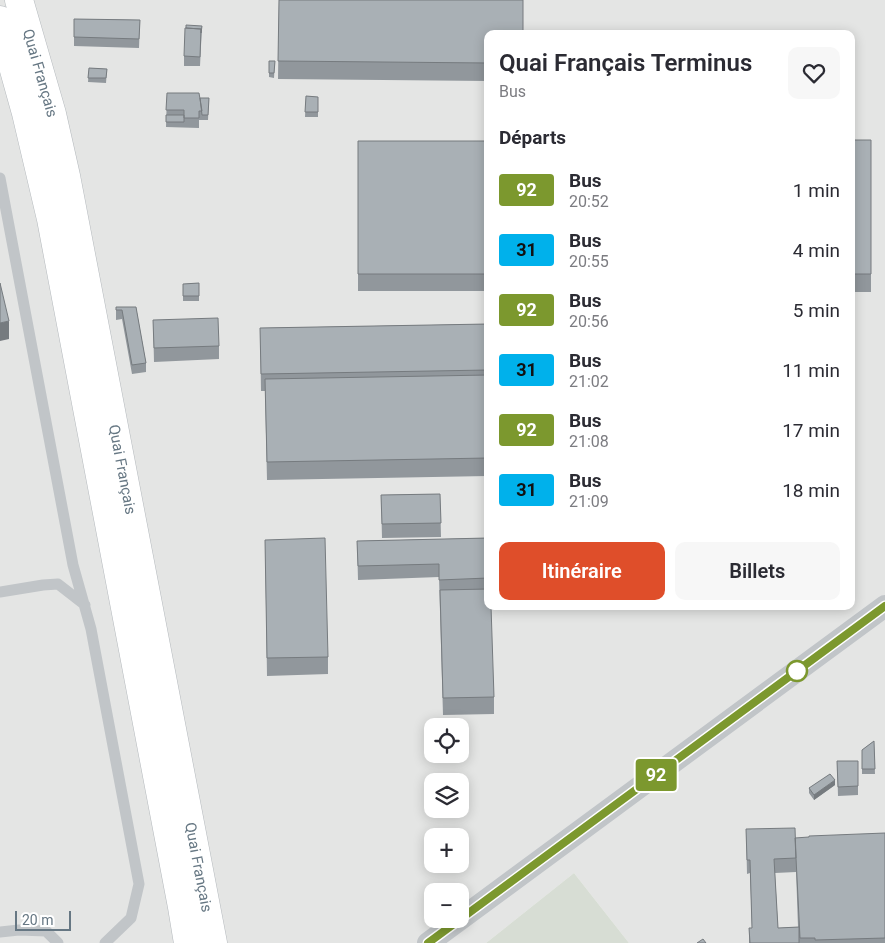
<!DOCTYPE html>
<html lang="fr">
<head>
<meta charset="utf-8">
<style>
	:root { --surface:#fff; --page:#f7f7f7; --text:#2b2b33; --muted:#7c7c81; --accent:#df4e2a }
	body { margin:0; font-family:Roboto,sans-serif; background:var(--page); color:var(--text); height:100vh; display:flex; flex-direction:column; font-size:19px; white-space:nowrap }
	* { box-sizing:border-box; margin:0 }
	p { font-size:16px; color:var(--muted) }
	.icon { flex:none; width:28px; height:28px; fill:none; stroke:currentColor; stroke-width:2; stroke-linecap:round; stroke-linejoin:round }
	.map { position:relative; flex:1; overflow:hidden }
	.side { position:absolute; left:484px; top:30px; width:371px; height:580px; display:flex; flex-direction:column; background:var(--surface); border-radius:10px; box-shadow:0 2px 12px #0003 }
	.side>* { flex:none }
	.badge { padding:0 10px; border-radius:4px; font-size:18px; line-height:32px }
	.controls { position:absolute; left:424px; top:718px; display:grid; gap:10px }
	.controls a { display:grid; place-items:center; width:45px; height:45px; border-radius:10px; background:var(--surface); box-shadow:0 2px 12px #0003; font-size:25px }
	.scale { position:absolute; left:15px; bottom:12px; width:56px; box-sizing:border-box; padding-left:5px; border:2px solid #667783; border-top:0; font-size:14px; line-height:18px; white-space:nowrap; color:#667783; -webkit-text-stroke:4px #fff; paint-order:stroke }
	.map>.badge { position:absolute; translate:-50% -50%; box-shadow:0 0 0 2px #fff }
	h2 { padding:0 15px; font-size:19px; line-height:45px }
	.round { display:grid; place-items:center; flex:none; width:52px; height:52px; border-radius:10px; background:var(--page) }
	.summary { display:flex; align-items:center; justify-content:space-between; height:85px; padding:0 15px }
	h1 { font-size:24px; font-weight:600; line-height:38px }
	.button { display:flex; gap:10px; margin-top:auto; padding:10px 15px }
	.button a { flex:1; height:58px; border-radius:10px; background:var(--accent); color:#fff; font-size:20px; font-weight:600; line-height:58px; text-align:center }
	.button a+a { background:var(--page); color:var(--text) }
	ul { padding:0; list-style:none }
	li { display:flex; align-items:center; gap:15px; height:60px; padding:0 15px }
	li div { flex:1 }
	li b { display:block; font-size:19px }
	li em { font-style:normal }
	li .badge { min-width:55px; font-weight:700; text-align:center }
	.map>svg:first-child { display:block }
</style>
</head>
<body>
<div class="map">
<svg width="885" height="943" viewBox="0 0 885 943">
	<rect width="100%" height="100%" fill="#f6f6f3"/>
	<path fill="#e4e5e4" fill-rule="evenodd" d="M 0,0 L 885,0 L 885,943 L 629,943 L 574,873 L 486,943 L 0,943 ZM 488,34 L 851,34 L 851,606 L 488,606 ZM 432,726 L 460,726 L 460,754 L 432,754 ZM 432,781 L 460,781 L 460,809 L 432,809 ZM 432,836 L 460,836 L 460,864 L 432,864 ZM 432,891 L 460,891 L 460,919 L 432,919 Z"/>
	<path fill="#d7ddd4" d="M 574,873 L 629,943 L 486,943 Z"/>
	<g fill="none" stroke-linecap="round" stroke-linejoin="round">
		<defs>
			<g id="secondary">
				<path id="s1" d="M 19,0 L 52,114 L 66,176 L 213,943"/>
				<path d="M 0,20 L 26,113 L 51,219 L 182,907 L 188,943"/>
			</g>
		</defs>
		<use href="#secondary" stroke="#b4b9bd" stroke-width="29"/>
		<path stroke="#c1c5c8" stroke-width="11" d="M 0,178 L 73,565 L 91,629 L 139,884 L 131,918 L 105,943
			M 0,592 L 43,585 L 58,584 L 85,605
			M 0,932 L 19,930 L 46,931 L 58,943"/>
		<path stroke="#c1c5c8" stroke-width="22" d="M 428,943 L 885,606"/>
		<use href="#secondary" stroke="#fff" stroke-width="28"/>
	</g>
	<path fill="#91979c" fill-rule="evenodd" d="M 279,0 L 488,34 L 488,81 L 278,79 Z
		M 74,19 L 140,20 L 139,48 L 74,46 Z
		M 202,26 L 200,66 L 184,66 L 184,56 Z
		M 275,61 L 274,78 L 269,77 L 269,73 Z
		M 89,68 L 107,69 L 106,83 L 88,82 Z
		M 167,93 L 200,98 L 209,98 L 208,120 L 199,120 L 199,128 L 166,127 Z
		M 306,96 L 318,97 L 318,117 L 305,117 Z
		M 851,140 L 871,140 L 871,292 L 851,292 Z
		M 358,141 L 488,141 L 488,291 L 358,291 Z
		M 199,283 L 199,301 L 183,301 L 183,284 Z
		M 116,307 L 136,307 L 146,363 L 146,372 L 132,374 L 122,319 L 116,320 Z
		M 153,320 L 219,346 L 219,359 L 154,362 Z
		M 488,324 L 488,476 L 267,480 L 265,391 L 261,391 L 260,328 Z
		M 440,494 L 441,537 L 382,538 L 381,495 Z
		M 488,538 L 488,606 L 494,697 L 494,714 L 443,715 L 439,577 L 358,580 L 357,541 Z
		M 265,540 L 328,657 L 328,674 L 267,676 Z
		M 874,741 L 875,774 L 862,774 L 862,750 Z
		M 837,761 L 858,761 L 858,795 L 838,796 Z
		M 835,785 L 814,800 L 809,793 L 809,788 Z
		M 746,829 L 795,840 L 885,833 L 885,943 L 749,943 L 749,928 L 752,928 L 750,873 L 747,874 ZM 796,870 L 798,927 L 778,928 L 775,873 L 796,872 Z"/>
	<path fill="#767b7f" d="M 9,321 L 9,339 L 0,341 L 0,323 Z
		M 835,780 L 835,785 L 814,800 L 814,795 Z"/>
	<path fill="#a9b0b5" stroke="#767b7f" d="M 279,0 L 523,0 L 523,34 L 488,34 L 488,63 L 278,61 Z
		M 74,19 L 140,20 L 139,39 L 74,37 Z
		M 186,25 L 202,26 L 201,33 L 201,29 L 186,28 Z
		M 185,28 L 201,29 L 200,57 L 184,56 Z
		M 269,61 L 275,61 L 274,73 L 269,73 Z
		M 89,68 L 107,69 L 106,78 L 88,78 Z
		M 167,93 L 199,93 L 202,111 L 199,111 L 199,118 L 184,118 L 184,110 L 166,110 Z
		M 306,96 L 318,97 L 318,112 L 305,112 Z
		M 200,98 L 209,98 L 208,115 L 202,115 Z
		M 166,115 L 184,115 L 184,122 L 166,122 Z
		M 851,140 L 871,140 L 871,274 L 851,274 Z
		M 358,141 L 488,141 L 488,274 L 358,274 Z
		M 0,283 L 9,321 L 0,323 Z
		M 199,283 L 199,296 L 183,296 L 183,284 Z
		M 116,307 L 136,307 L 146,363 L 132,365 L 122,310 L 116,310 Z
		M 218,318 L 219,346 L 154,348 L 153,320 Z
		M 488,324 L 488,370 L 261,374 L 260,328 Z
		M 488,375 L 488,458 L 267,462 L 265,379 Z
		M 440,494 L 441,523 L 382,524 L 381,495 Z
		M 325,538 L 328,657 L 267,658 L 265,540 Z
		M 488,538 L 488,578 L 439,580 L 439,564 L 358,566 L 357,541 Z
		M 488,589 L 488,606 L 491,606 L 494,697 L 443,698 L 440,590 Z
		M 874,741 L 875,769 L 862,769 L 862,750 Z
		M 837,761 L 858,761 L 858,786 L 838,787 Z
		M 830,774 L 835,780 L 814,795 L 809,788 Z
		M 795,828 L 796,858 L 774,859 L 778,928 L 799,927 L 799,943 L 750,943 L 749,928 L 752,928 L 750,860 L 747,860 L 746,829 Z
		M 885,833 L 885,938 L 815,940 L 815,938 L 800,938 L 795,838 L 809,837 L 809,836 Z
		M 703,939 L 706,943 L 697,943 Z"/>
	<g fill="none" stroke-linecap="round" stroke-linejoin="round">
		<defs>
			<path id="line" d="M 428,943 L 885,606"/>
		</defs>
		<use href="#line" stroke="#fff" stroke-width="11"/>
		<use href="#line" stroke="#7c982e" stroke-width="8"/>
	</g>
	<circle fill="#fff" stroke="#7c982e" stroke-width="2.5" cx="797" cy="671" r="10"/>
	<g text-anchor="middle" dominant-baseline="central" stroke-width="5" stroke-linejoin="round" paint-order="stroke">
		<g font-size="15" fill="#667783" stroke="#fff">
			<text stroke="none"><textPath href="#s1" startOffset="76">Quai Français</textPath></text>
			<text stroke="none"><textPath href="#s1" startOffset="481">Quai Français</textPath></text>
			<text stroke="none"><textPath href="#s1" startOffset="886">Quai Français</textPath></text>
		</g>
	</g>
</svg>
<div class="controls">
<a><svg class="icon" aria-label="locate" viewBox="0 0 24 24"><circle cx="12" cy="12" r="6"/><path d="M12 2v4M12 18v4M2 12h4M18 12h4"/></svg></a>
<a><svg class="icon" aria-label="layers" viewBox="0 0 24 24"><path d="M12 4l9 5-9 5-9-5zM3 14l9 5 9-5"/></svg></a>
<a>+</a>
<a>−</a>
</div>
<div class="scale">20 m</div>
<b class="badge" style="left:656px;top:775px;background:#7c982e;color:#fff">92</b>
<section class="side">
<div class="summary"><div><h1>Quai Français Terminus</h1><p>Bus</p></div><a class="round"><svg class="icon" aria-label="heart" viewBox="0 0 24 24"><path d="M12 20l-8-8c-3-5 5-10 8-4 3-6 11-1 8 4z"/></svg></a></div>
<h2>Départs</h2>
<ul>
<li><span class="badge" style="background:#7c982e;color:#fff">92</span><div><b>Bus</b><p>20:52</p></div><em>1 min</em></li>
<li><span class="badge" style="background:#00b1eb;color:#111">31</span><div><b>Bus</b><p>20:55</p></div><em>4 min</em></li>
<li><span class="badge" style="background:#7c982e;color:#fff">92</span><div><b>Bus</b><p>20:56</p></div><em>5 min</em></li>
<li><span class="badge" style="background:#00b1eb;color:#111">31</span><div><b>Bus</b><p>21:02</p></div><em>11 min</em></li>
<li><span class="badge" style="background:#7c982e;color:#fff">92</span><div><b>Bus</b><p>21:08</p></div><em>17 min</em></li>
<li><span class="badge" style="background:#00b1eb;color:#111">31</span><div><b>Bus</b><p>21:09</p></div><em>18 min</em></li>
</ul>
<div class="button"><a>Itinéraire</a><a>Billets</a></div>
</section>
</div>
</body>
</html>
